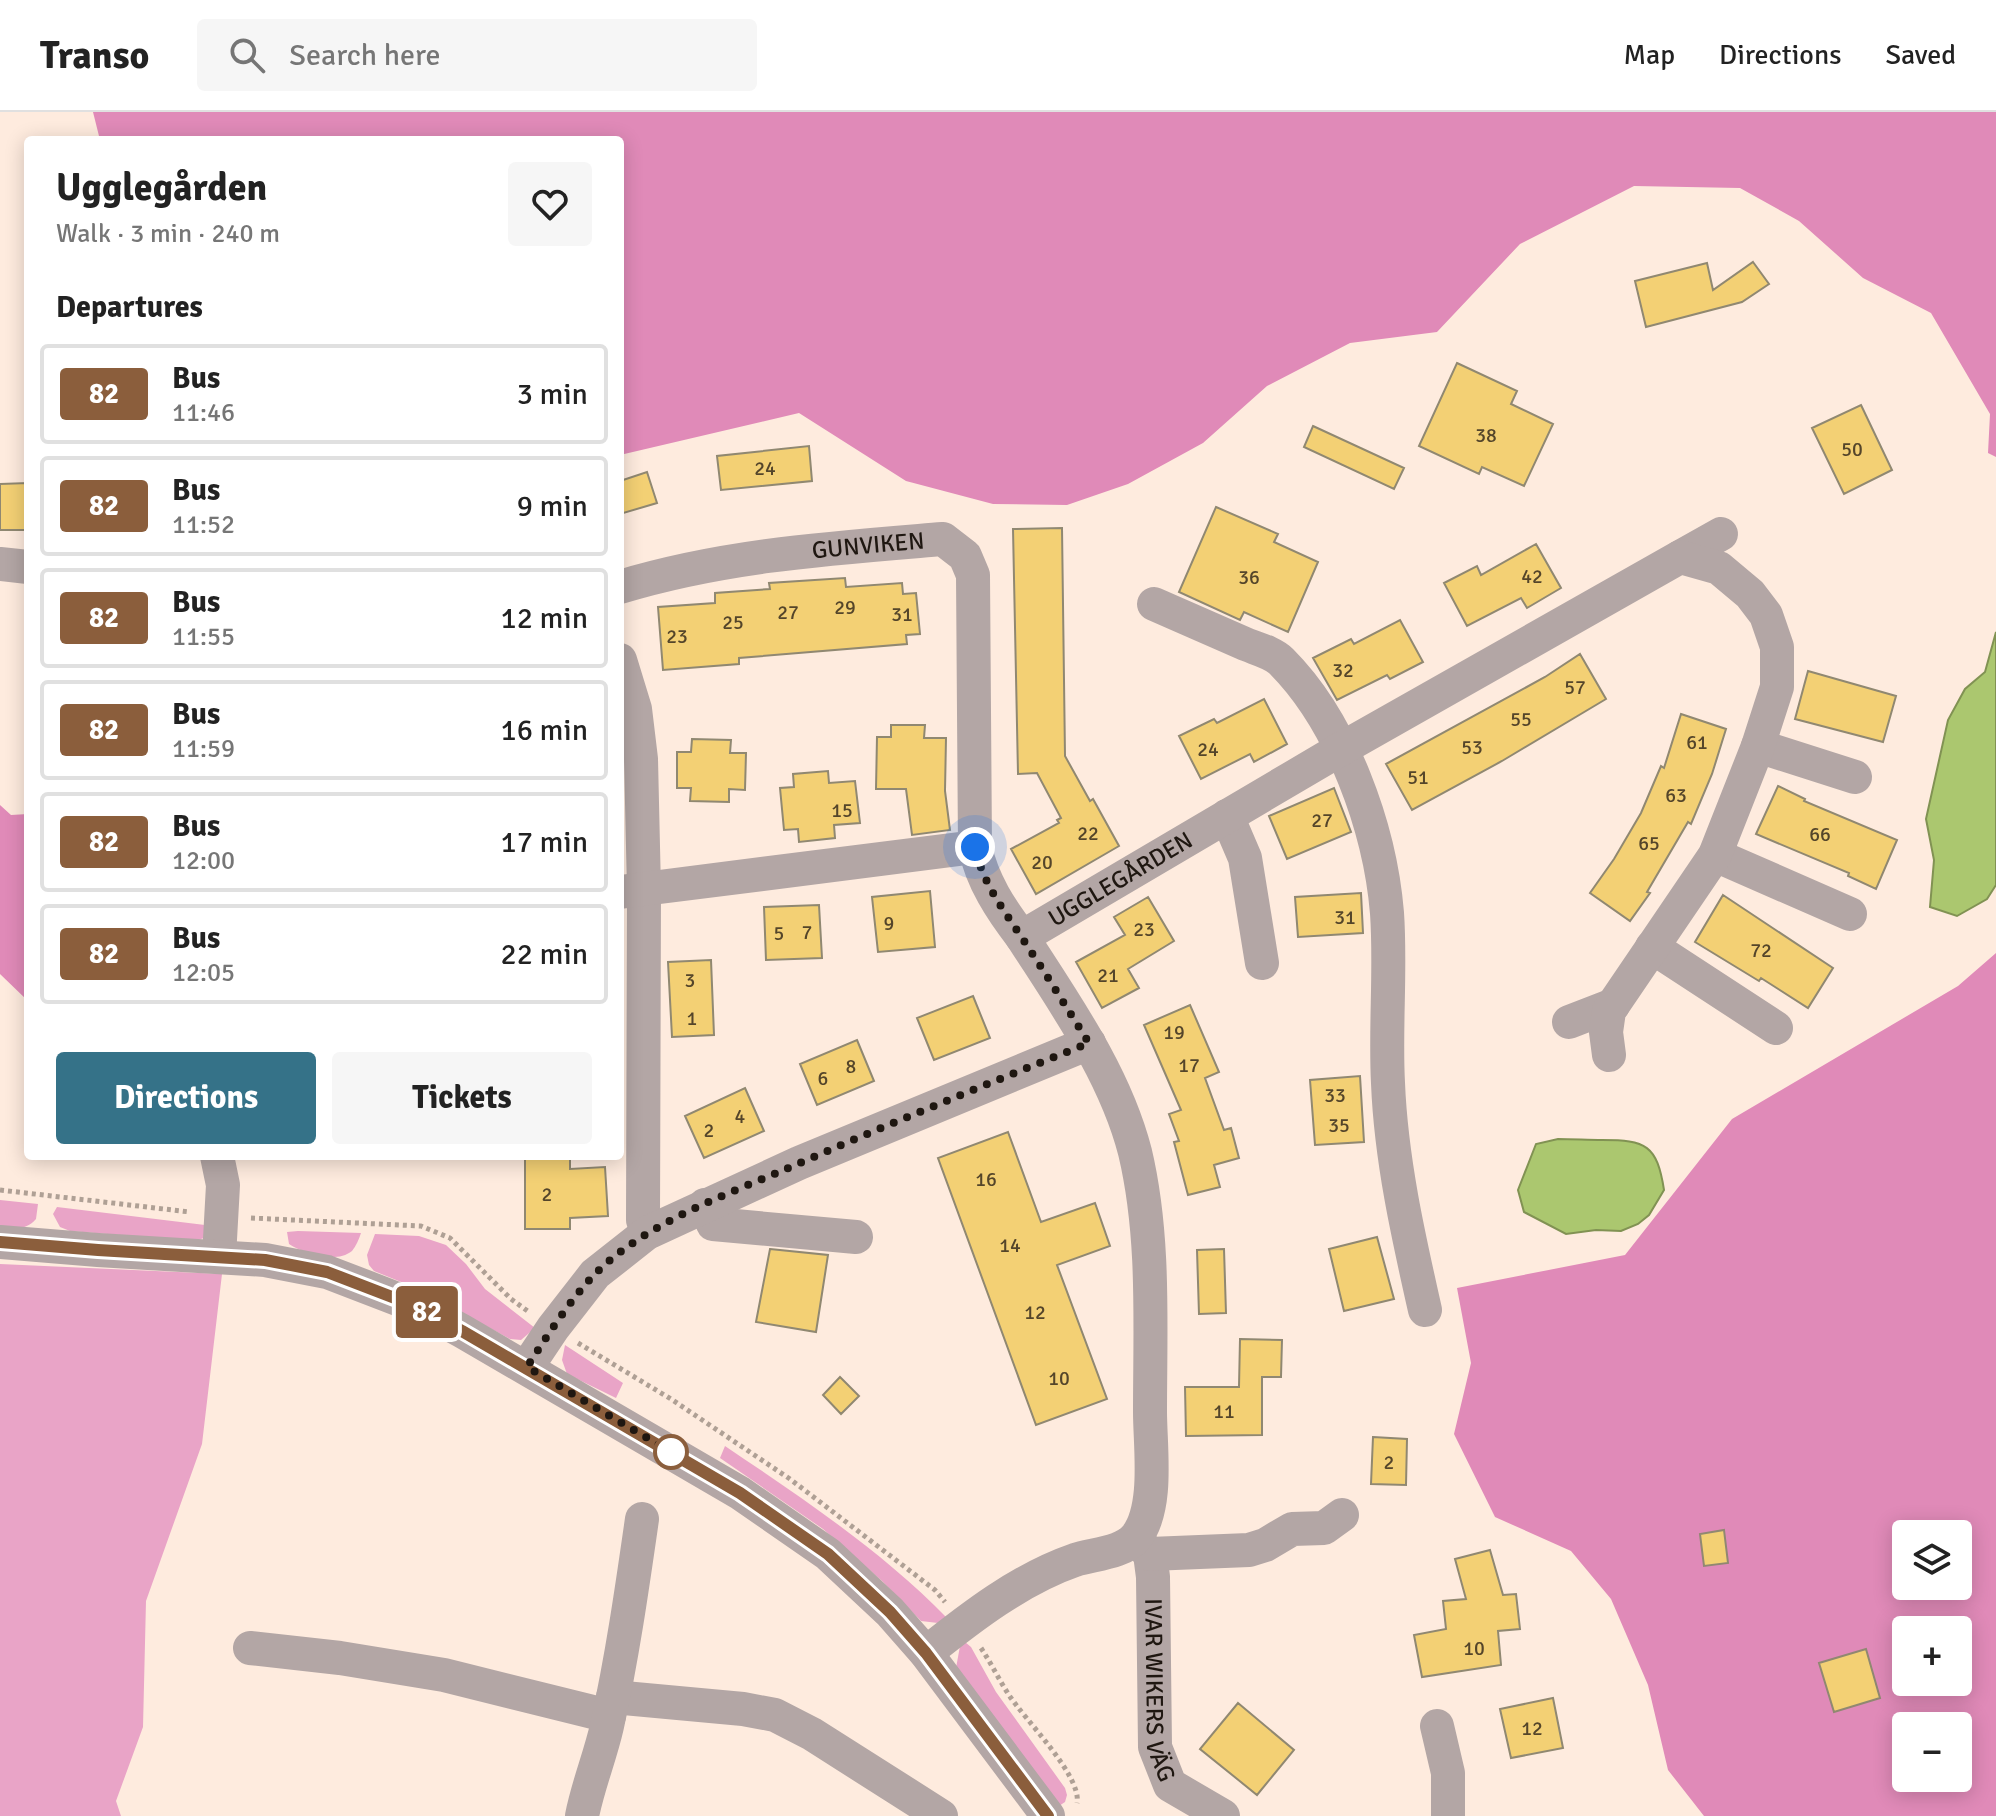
<!DOCTYPE html>
<html lang="en">
<head>
<meta charset="utf-8">
<style>
	:root { --surface:#fff; --page:#f6f6f6; --text:#222; --muted:#767676; --line:#e0e0e0; --accent:#357288 }
	body { margin:0; font-family:Signika,sans-serif; background:var(--page); color:var(--text); height:100vh; display:flex; flex-direction:column; font-size:30px; white-space:nowrap }
	* { box-sizing:border-box; margin:0 }
	p { font-size:26px; color:var(--muted) }
	.icon { flex:none; width:44px; height:44px; fill:none; stroke:currentColor; stroke-width:2; stroke-linecap:round; stroke-linejoin:round }
	.map { position:relative; flex:1; overflow:hidden }
	.side { position:absolute; left:24px; top:24px; width:600px; height:1024px; display:flex; flex-direction:column; background:var(--surface); border-radius:8px; box-shadow:0 4px 20px #0003 }
	.side>* { flex:none }
	.badge { padding:0 16px; border-radius:6px; font-size:28px; line-height:52px }
	.tools { position:absolute; left:1892px; top:1408px; display:grid; gap:16px }
	.tools a { display:grid; place-items:center; width:80px; height:80px; border-radius:8px; background:var(--surface); box-shadow:0 4px 20px #0003; font-size:40px }
	.you { position:absolute; width:40px; height:40px; margin:-20px; border:6px solid #fff; border-radius:50%; background:#1a73e8; box-shadow:0 0 0 12px #1a73e833 }
	.map>.badge { position:absolute; translate:-50% -50%; box-shadow:0 0 0 4px #fff }
	h2 { padding:0 32px; font-size:30px; line-height:72px }
	.round { display:grid; place-items:center; flex:none; width:84px; height:84px; border-radius:8px; background:var(--page) }
	.summary { display:flex; align-items:center; justify-content:space-between; height:136px; padding:0 32px }
	h1 { font-size:38px; font-weight:800; line-height:60px }
	.primary-button { display:flex; gap:16px; margin-top:auto; padding:16px 32px }
	.primary-button a { flex:1; height:92px; border-radius:8px; background:var(--accent); color:#fff; font-size:32px; font-weight:800; line-height:92px; text-align:center }
	.primary-button a+a { background:var(--page); color:var(--text) }
	ul { padding:0; list-style:none }
	li { display:flex; align-items:center; gap:24px; height:100px; margin:0 16px 12px; padding:0 16px; border:4px solid var(--line); border-radius:8px }
	li div { flex:1 }
	li b { display:block; font-size:30px }
	li em { font-style:normal }
	li .badge { min-width:88px; font-weight:700; text-align:center }
	header { display:flex; align-items:center; gap:48px; box-sizing:border-box; height:112px; padding:0 40px; background:var(--surface); border-bottom:2px solid var(--line) }
	header strong { font-size:38px }
	nav { display:flex; gap:44px; margin-inline-start:auto; font-size:28px }
	.search { width:560px; height:72px; background:var(--page); display:flex; align-items:center; gap:20px; box-sizing:border-box; padding:0 28px; border-radius:8px; color:var(--muted); font-size:30px }
	.map>svg:first-child { display:block }
</style>
</head>
<body>
<header>
<strong>Transo</strong>
<div class="search"><svg class="icon" aria-label="search" viewBox="0 0 24 24"><circle cx="10" cy="10" r="6"/><path d="M15 15l6 6"/></svg>Search here</div>
<nav><a>Map</a><a>Directions</a><a>Saved</a></nav>
</header>
<div class="map">
<svg width="1996" height="1704" viewBox="0 0 1996 1704">
	<rect width="100%" height="100%" fill="#feebde"/>
	<path fill="#e9a4c7" d="M 0,1088 L 38,1092 L 36,1107 C 26,1119 14,1116 0,1115 Z
		M 57,1095 L 205,1113 L 204,1126 L 195,1129 L 70,1119 L 60,1115 L 53,1102 Z
		M 298,1119 L 361,1121 C 359,1127 356,1134 352,1139 C 336,1152 304,1142 289,1132 L 287,1120 Z
		M 375,1122 L 419,1124 L 446,1133 L 466,1152 L 485,1177 L 535,1216 L 521,1228 L 510,1227 L 416,1176 L 374,1159 L 369,1153 L 367,1143 Z
		M 0,1152 L 222,1162 L 202,1332 L 146,1489 L 143,1615 L 116,1689 L 121,1704 L 0,1704 Z
		M 565,1233 L 623,1271 L 616,1286 L 567,1262 L 562,1248 Z
		M 725,1334 C 802,1386 882,1439 947,1506 L 938,1511 L 921,1509 L 882,1469 L 823,1417 L 720,1346 Z
		M 965,1530 L 971,1535 L 996,1580 L 1065,1676 L 1067,1683 L 1065,1690 L 1059,1694 L 956,1556 L 960,1534 Z"/>
	<path fill="#e08ab8" fill-rule="evenodd" d="M 93,0 L 1996,0 L 1996,345 L 1988,341 L 1990,302 L 1931,201 L 1863,166 L 1799,109 L 1740,76 L 1634,74 L 1520,132 L 1437,220 L 1350,231 L 1267,274 L 1203,331 L 1128,372 L 1067,393 L 993,392 L 906,369 L 799,301 L 620,343 L 620,28 L 100,28 Z
		M 0,693 L 11,703 L 28,702 L 28,889 L 0,862 Z
		M 1996,841 L 1996,1704 L 1704,1704 L 1668,1658 L 1648,1573 L 1611,1487 L 1571,1439 L 1495,1405 L 1454,1322 L 1471,1251 L 1457,1176 L 1625,1143 L 1732,1007 L 1958,874 ZM 1906,1422 L 1958,1422 L 1958,1474 L 1906,1474 ZM 1906,1518 L 1958,1518 L 1958,1570 L 1906,1570 ZM 1906,1614 L 1958,1614 L 1958,1666 L 1906,1666 Z"/>
	<path fill="#abc76f" stroke="#819253" stroke-width="2" d="M 1996,520 L 1996,773 L 1987,787 L 1957,804 L 1930,795 L 1934,748 L 1926,707 L 1948,608 L 1965,577 L 1985,560 Z
		M 1558,1027 C 1573,1027 1588,1028 1602,1028 C 1646,1028 1657,1033 1664,1078 L 1649,1103 L 1638,1112 L 1621,1119 L 1596,1118 L 1566,1122 L 1524,1100 L 1518,1078 L 1536,1032 Z"/>
	<path fill="#f3d074" stroke="#908871" stroke-width="2" d="M 1753,150 L 1769,172 L 1742,190 L 1646,215 L 1635,169 L 1707,151 L 1713,178 Z
		M 1457,251 L 1517,279 L 1511,292 L 1553,312 L 1524,374 L 1482,355 L 1479,362 L 1419,334 Z
		M 1861,293 L 1892,358 L 1844,382 L 1812,316 Z
		M 1313,314 L 1404,356 L 1394,377 L 1304,335 Z
		M 809,334 L 812,369 L 721,378 L 717,344 Z
		M 647,360 L 657,391 L 620,402 L 620,369 Z
		M 28,371 L 28,418 L 0,418 L 0,372 Z
		M 1216,395 L 1278,422 L 1274,430 L 1318,450 L 1288,520 L 1244,500 L 1240,508 L 1179,480 Z
		M 1062,416 L 1065,644 L 1090,689 L 1093,687 L 1119,734 L 1036,782 L 1011,737 L 1059,711 L 1057,708 L 1061,706 L 1037,661 L 1018,662 L 1013,417 Z
		M 1536,432 L 1561,476 L 1527,496 L 1521,486 L 1467,514 L 1444,471 L 1477,454 L 1481,463 Z
		M 845,466 L 846,475 L 902,471 L 903,482 L 916,481 L 920,522 L 906,523 L 907,532 L 739,546 L 739,552 L 663,558 L 658,495 L 715,491 L 715,481 L 770,477 L 769,471 Z
		M 1400,508 L 1423,550 L 1390,567 L 1387,563 L 1337,588 L 1313,546 L 1351,527 L 1354,532 Z
		M 1580,542 L 1606,587 L 1502,649 L 1412,698 L 1386,652 L 1545,565 Z
		M 1808,559 L 1896,584 L 1883,630 L 1795,607 Z
		M 1264,587 L 1287,632 L 1254,650 L 1250,642 L 1201,667 L 1179,624 L 1214,607 L 1217,611 Z
		M 1681,602 L 1726,617 L 1712,662 L 1691,712 L 1688,710 L 1647,780 L 1650,781 L 1630,809 L 1590,781 L 1614,747 L 1641,701 L 1661,654 L 1664,656 Z
		M 891,613 L 925,613 L 924,626 L 946,626 L 945,679 L 950,718 L 912,723 L 906,677 L 876,677 L 877,625 L 891,625 Z
		M 692,627 L 731,628 L 730,641 L 746,641 L 745,678 L 729,677 L 729,690 L 690,689 L 691,676 L 677,676 L 677,640 L 691,640 Z
		M 828,659 L 829,671 L 855,669 L 860,711 L 834,713 L 835,726 L 799,730 L 798,717 L 784,718 L 780,676 L 794,675 L 793,662 Z
		M 1778,674 L 1805,687 L 1804,689 L 1897,728 L 1876,777 L 1848,764 L 1849,761 L 1756,722 Z
		M 1334,676 L 1351,720 L 1287,747 L 1269,704 Z
		M 930,779 L 935,835 L 878,840 L 872,785 Z
		M 1361,781 L 1363,821 L 1298,825 L 1295,785 Z
		M 1723,783 L 1833,856 L 1808,896 L 1761,866 L 1759,869 L 1695,830 Z
		M 1148,785 L 1174,829 L 1128,857 L 1139,876 L 1102,896 L 1076,850 L 1125,823 L 1114,805 Z
		M 819,793 L 822,846 L 766,848 L 764,795 Z
		M 711,848 L 714,923 L 672,925 L 668,850 Z
		M 973,884 L 990,926 L 934,948 L 917,906 Z
		M 1190,893 L 1219,960 L 1205,966 L 1224,1018 L 1231,1016 L 1239,1046 L 1214,1053 L 1220,1075 L 1188,1083 L 1174,1030 L 1179,1029 L 1169,1002 L 1181,998 L 1144,913 Z
		M 857,928 L 874,969 L 817,993 L 800,952 Z
		M 1360,964 L 1364,1030 L 1315,1033 L 1310,968 Z
		M 745,976 L 764,1019 L 704,1046 L 685,1004 Z
		M 1008,1020 L 1041,1110 L 1095,1091 L 1110,1134 L 1057,1153 L 1107,1287 L 1036,1313 L 938,1046 Z
		M 525,1047 L 570,1047 L 570,1057 L 605,1055 L 608,1104 L 570,1106 L 570,1117 L 525,1117 Z
		M 1377,1125 L 1394,1187 L 1344,1199 L 1329,1137 Z
		M 770,1137 L 828,1143 L 816,1220 L 756,1210 Z
		M 1224,1137 L 1226,1201 L 1199,1202 L 1197,1138 Z
		M 1240,1227 L 1282,1228 L 1281,1265 L 1262,1265 L 1262,1323 L 1186,1324 L 1185,1275 L 1239,1275 Z
		M 840,1265 L 859,1284 L 841,1302 L 823,1283 Z
		M 1373,1325 L 1407,1327 L 1406,1373 L 1371,1372 Z
		M 1724,1418 L 1728,1451 L 1704,1454 L 1700,1422 Z
		M 1490,1438 L 1503,1483 L 1516,1482 L 1520,1517 L 1498,1519 L 1501,1553 L 1422,1565 L 1414,1523 L 1446,1517 L 1443,1489 L 1466,1487 L 1455,1447 Z
		M 1866,1537 L 1880,1586 L 1834,1600 L 1819,1551 Z
		M 1553,1586 L 1563,1636 L 1511,1646 L 1500,1597 Z
		M 1238,1591 L 1294,1638 L 1257,1683 L 1200,1637 Z"/>
	<g fill="none" stroke-linecap="round" stroke-linejoin="round">
		<path stroke="#afa095" stroke-width="5" stroke-dasharray="4 4" stroke-linecap="butt" d="M 0,1078 L 190,1100
			M 251,1106 L 421,1114 L 450,1126 L 511,1187 L 529,1200
			M 578,1231 L 671,1287 L 790,1367 L 935,1478 L 945,1490
			M 981,1536 C 991,1551 999,1568 1009,1583 C 1025,1608 1082,1664 1077,1691"/>
		<g stroke="#b3a6a5" stroke-width="34">
			<path d="M 1680,445 L 1721,422"/>
			<path d="M 0,452 L 28,455"/>
			<path id="s1" d="M 620,475 C 725,443 834,436 943,427 L 965,444 L 973,463 L 975,735 C 982,769 1001,798 1022,825"/>
			<path d="M 1154,492 C 1183,505 1213,518 1243,531 C 1254,536 1272,540 1281,549 C 1342,610 1380,716 1387,801 C 1391,857 1385,915 1388,971 C 1391,1047 1408,1123 1425,1198"/>
			<path d="M 620,548 L 635,597 L 641,647 L 644,778 L 643,1108 L 647,1121"/>
			<path d="M 1758,634 L 1855,665"/>
			<path d="M 1227,704 L 1245,746 L 1262,851"/>
			<path d="M 1715,743 L 1850,802"/>
			<path d="M 620,780 L 975,735"/>
			<path d="M 1652,835 L 1776,916"/>
			<path d="M 1569,910 L 1613,893"/>
			<path d="M 217,1044 L 223,1073 L 219,1145"/>
			<path d="M 705,1093 L 713,1112 L 856,1125"/>
			<path d="M 0,1130 L 98,1138 L 265,1148 L 327,1160 L 418,1195 L 462,1219 L 740,1381 L 828,1442 L 890,1500 L 926,1541 L 1048,1704"/>
			<path d="M 527,1255 L 553,1216 L 595,1162 L 647,1121 L 799,1051 L 1089,931"/>
			<path id="s2" d="M 1135,1427 L 1150,1442 L 1153,1465 L 1155,1635 L 1170,1673 L 1223,1704"/>
			<path d="M 1150,1442 L 1249,1438 L 1265,1433 L 1292,1417 L 1324,1416 L 1342,1403"/>
			<path d="M 250,1536 L 340,1546 L 444,1563 L 609,1604"/>
			<path id="s3" d="M 926,1541 C 971,1505 1020,1467 1075,1448 C 1094,1442 1123,1441 1136,1425 C 1159,1396 1150,1335 1150,1300 C 1150,1214 1155,1124 1135,1040 C 1115,962 1065,892 1022,825 L 1341,637 L 1680,445 L 1719,456 L 1750,482 L 1766,503 L 1777,535 L 1777,575 L 1758,634 L 1715,743 L 1609,899 L 1606,920 L 1609,943"/>
			<path d="M 613,1585 L 743,1597 L 775,1603 L 812,1622 L 941,1704"/>
			<path d="M 1437,1614 L 1448,1661 L 1448,1704"/>
			<path d="M 582,1704 C 588,1673 600,1645 607,1614 C 622,1546 632,1477 642,1407"/>
		</g>
	</g>
	<g fill="none" stroke-linecap="round" stroke-linejoin="round">
		<defs>
			<path id="line" d="M 0,1130 L 98,1138 L 265,1148 L 327,1160 L 418,1195 L 462,1219 L 740,1381 L 828,1442 L 890,1500 L 926,1541 L 1048,1704"/>
		</defs>
		<use href="#line" stroke="#fff" stroke-width="18"/>
		<use href="#line" stroke="#8b5e3c" stroke-width="12"/>
		<path stroke="#1f1711" stroke-width="8" stroke-dasharray="0 14.4" d="M 671,1340 L 527,1255 C 548,1223 569,1189 595,1162 C 646,1111 721,1085 786,1057 C 886,1013 987,972 1089,931 C 1068,898 1048,865 1026,832 C 1006,801 983,773 975,735"/>
	</g>
	<circle fill="#fff" stroke="#8b5e3c" stroke-width="4" cx="671" cy="1340" r="16"/>
	<g text-anchor="middle" dominant-baseline="central" stroke-width="8" stroke-linejoin="round" paint-order="stroke">
		<g font-size="20" fill="#54452a">
			<text x="1486" y="323">38</text>
			<text x="1852" y="337">50</text>
			<text x="765" y="356">24</text>
			<text x="1532" y="464">42</text>
			<text x="1249" y="465">36</text>
			<text x="845" y="495">29</text>
			<text x="788" y="500">27</text>
			<text x="902" y="502">31</text>
			<text x="733" y="510">25</text>
			<text x="677" y="524">23</text>
			<text x="1343" y="558">32</text>
			<text x="1575" y="575">57</text>
			<text x="1521" y="607">55</text>
			<text x="1697" y="630">61</text>
			<text x="1472" y="635">53</text>
			<text x="1208" y="637">24</text>
			<text x="1418" y="665">51</text>
			<text x="1676" y="683">63</text>
			<text x="842" y="698">15</text>
			<text x="1322" y="708">27</text>
			<text x="1088" y="721">22</text>
			<text x="1820" y="722">66</text>
			<text x="1649" y="731">65</text>
			<text x="1042" y="750">20</text>
			<text x="1345" y="805">31</text>
			<text x="889" y="811">9</text>
			<text x="1144" y="817">23</text>
			<text x="807" y="820">7</text>
			<text x="779" y="821">5</text>
			<text x="1761" y="838">72</text>
			<text x="1108" y="863">21</text>
			<text x="690" y="868">3</text>
			<text x="692" y="906">1</text>
			<text x="1174" y="920">19</text>
			<text x="1189" y="953">17</text>
			<text x="851" y="954">8</text>
			<text x="823" y="966">6</text>
			<text x="1335" y="983">33</text>
			<text x="740" y="1004">4</text>
			<text x="1339" y="1013">35</text>
			<text x="709" y="1018">2</text>
			<text x="986" y="1067">16</text>
			<text x="547" y="1082">2</text>
			<text x="1010" y="1133">14</text>
			<text x="1035" y="1200">12</text>
			<text x="1059" y="1266">10</text>
			<text x="1224" y="1299">11</text>
			<text x="1389" y="1350">2</text>
			<text x="1474" y="1536">10</text>
			<text x="1532" y="1616">12</text>
		</g>
		<g font-size="24" fill="#1f1711" stroke="#fff">
			<text stroke="none"><textPath href="#s1" startOffset="252">GUNVIKEN</textPath></text>
			<text stroke="none"><textPath href="#s3" startOffset="990">UGGLEGÅRDEN</textPath></text>
			<text stroke="none"><textPath href="#s2" startOffset="158">IVAR WIKERS VÄG</textPath></text>
		</g>
	</g>
</svg>
<div class="tools">
<a><svg class="icon" aria-label="layers" viewBox="0 0 24 24"><path d="M12 4l9 5-9 5-9-5zM3 14l9 5 9-5"/></svg></a>
<a>+</a>
<a>−</a>
</div>
<div class="you" style="left:975px;top:735px"></div>
<b class="badge" style="left:427px;top:1200px;background:#8b5e3c;color:#fff">82</b>
<section class="side">
<div class="summary"><div><h1>Ugglegården</h1><p>Walk · 3 min · 240 m</p></div><a class="round"><svg class="icon" aria-label="heart" viewBox="0 0 24 24"><path d="M12 20l-8-8c-3-5 5-10 8-4 3-6 11-1 8 4z"/></svg></a></div>
<h2>Departures</h2>
<ul>
<li><span class="badge" style="background:#8b5e3c;color:#fff">82</span><div><b>Bus</b><p>11:46</p></div><em>3 min</em></li>
<li><span class="badge" style="background:#8b5e3c;color:#fff">82</span><div><b>Bus</b><p>11:52</p></div><em>9 min</em></li>
<li><span class="badge" style="background:#8b5e3c;color:#fff">82</span><div><b>Bus</b><p>11:55</p></div><em>12 min</em></li>
<li><span class="badge" style="background:#8b5e3c;color:#fff">82</span><div><b>Bus</b><p>11:59</p></div><em>16 min</em></li>
<li><span class="badge" style="background:#8b5e3c;color:#fff">82</span><div><b>Bus</b><p>12:00</p></div><em>17 min</em></li>
<li><span class="badge" style="background:#8b5e3c;color:#fff">82</span><div><b>Bus</b><p>12:05</p></div><em>22 min</em></li>
</ul>
<div class="primary-button"><a>Directions</a><a>Tickets</a></div>
</section>
</div>
</body>
</html>
